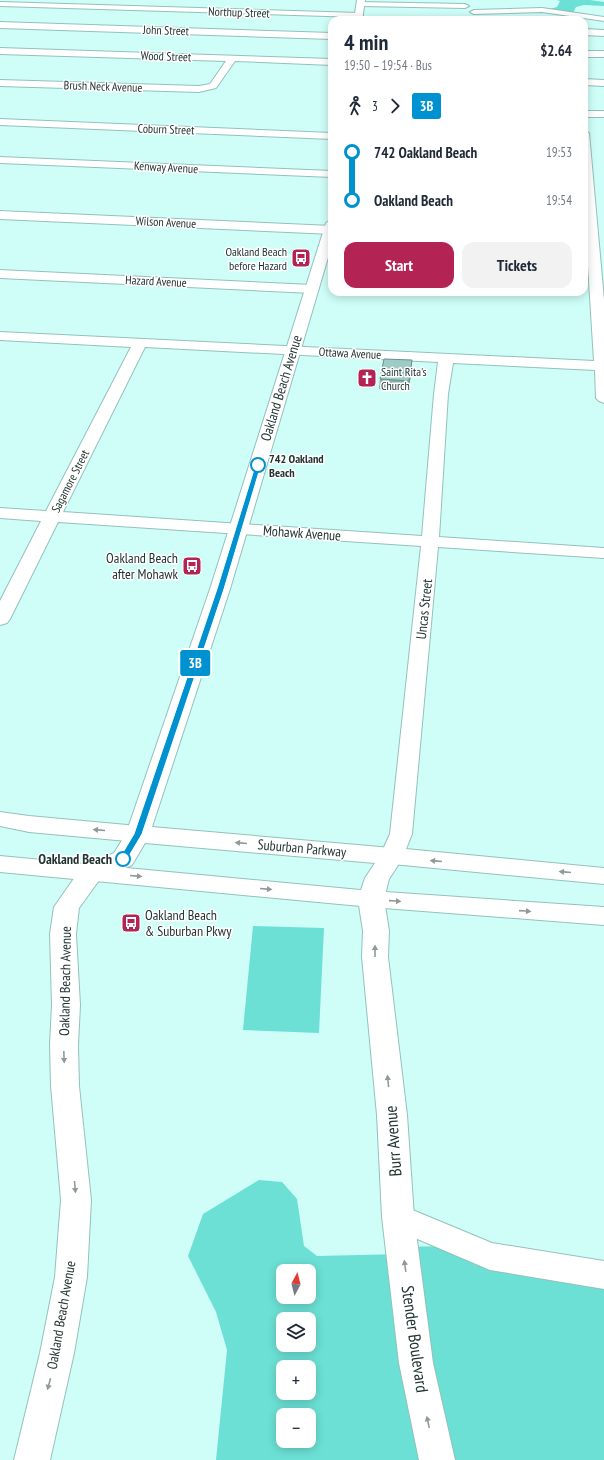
<!DOCTYPE html>
<html lang="en">
<head>
<meta charset="utf-8">
<style>
	:root { --surface:#fff; --page:#f2f2f3; --text:#1f2937; --muted:#747a83; --accent:#b32354 }
	body { margin:0; font-family:"PT Sans Narrow",sans-serif; background:var(--page); color:var(--text); height:100vh; display:flex; flex-direction:column; font-size:15px; white-space:nowrap }
	* { box-sizing:border-box; margin:0 }
	p { font-size:13px; color:var(--muted) }
	.icon { flex:none; width:22px; height:22px; fill:none; stroke:currentColor; stroke-width:2; stroke-linecap:round; stroke-linejoin:round }
	.map { position:relative; flex:1; overflow:hidden }
	.side { position:absolute; left:328px; top:16px; width:260px; height:280px; display:flex; flex-direction:column; background:var(--surface); border-radius:12px; box-shadow:0 2px 10px #0003 }
	.side>* { flex:none }
	.badge { padding:0 8px; border-radius:3px; font-size:14px; line-height:26px }
	.needle { width:26px; rotate:7deg }
	.buttons { position:absolute; left:276px; top:1264px; display:grid; gap:8px }
	.buttons a { display:grid; place-items:center; width:40px; height:40px; border-radius:8px; background:var(--surface); box-shadow:0 2px 10px #0003; font-size:20px }
	.map>.badge { position:absolute; translate:-50% -50%; box-shadow:0 0 0 2px #fff }
	.legs { display:flex; align-items:center; gap:6px; height:44px; padding:0 16px; font-size:13px }
	.legs p { margin-inline-start:auto }
	.summary { display:flex; align-items:center; justify-content:space-between; height:68px; padding:0 16px }
	h1 { font-size:22px; font-weight:800; line-height:30px }
	.cta { display:flex; gap:8px; margin-top:auto; padding:8px 16px }
	.cta a { flex:1; height:46px; border-radius:12px; background:var(--accent); color:#fff; font-size:16px; font-weight:800; line-height:46px; text-align:center }
	.cta a+a { background:var(--page); color:var(--text) }
	ul { padding:0 16px; list-style:none }
	li { display:flex; align-items:center; gap:14px; height:48px; font-size:15px }
	li i { display:grid; place-items:center; width:6px; height:100%; margin:0 5px; background:currentColor }
	li i::after { content:''; width:10px; height:10px; margin:-5px; border:3px solid; border-radius:50%; background:var(--surface) }
	li p { margin-inline-start:auto }
	li:first-child i { background:linear-gradient(#0000 50%,currentColor 0) }
	li:last-child i { background:linear-gradient(currentColor 50%,#0000 0) }
	.map>svg:first-child { display:block }
</style>
</head>
<body>
<div class="map">
<svg width="604" height="1460" viewBox="0 0 604 1460">
	<rect width="100%" height="100%" fill="#cffef8"/>
	<path fill="#6ce0d5" fill-rule="evenodd" d="M 557,0 L 590,0 L 604,2 L 604,6 L 584,5 L 576,7 L 573,13 L 546,10 L 557,7 L 560,1 Z
		M 253,926 L 324,928 L 319,1033 L 243,1030 Z
		M 259,1180 L 282,1182 L 297,1199 L 304,1246 L 317,1256 L 401,1254 L 402,1247 L 447,1246 L 604,1285 L 604,1460 L 216,1460 L 227,1350 L 216,1312 L 188,1256 L 203,1214 ZM 283,1271 L 309,1271 L 309,1297 L 283,1297 ZM 283,1319 L 309,1319 L 309,1345 L 283,1345 ZM 283,1367 L 309,1367 L 309,1393 L 283,1393 ZM 283,1415 L 309,1415 L 309,1441 L 283,1441 Z"/>
	<g fill="none" stroke-linecap="round" stroke-linejoin="round">
		<defs>
			<path id="minor" d="M 0,2 L 359,13 L 363,15 L 359,17 L 0,6 Z
				M 358,2 L 465,4 L 469,6 L 465,8 L 361,6 L 358,6 Z
				M 542,8 L 604,17 L 604,21 L 542,12 L 474,14 L 470,12 L 474,10 Z
				M 0,22 L 332,33 L 332,39 L 0,28 Z
				M 584,29 L 604,30 L 604,36 L 584,35 Z
				M 0,48 L 332,59 L 332,65 L 235,61 L 216,88 L 199,92 L 0,86 L 0,80 L 199,86 L 210,84 L 226,61 L 0,54 Z
				M 584,51 L 604,51 L 604,57 L 584,57 Z
				M 584,79 L 604,80 L 604,86 L 584,85 Z
				M 584,111 L 604,111 L 604,117 L 584,117 Z
				M 0,119 L 332,133 L 332,139 L 0,125 Z
				M 584,130 L 589,133 L 604,300 L 604,403 L 599,401 L 596,398 L 595,370 L 453,363 L 448,394 L 439,537 L 604,548 L 604,558 L 438,547 L 412,834 L 406,849 L 604,868 L 604,884 L 392,864 L 384,862 L 380,856 L 390,834 L 421,546 L 58,522 L 10,619 L 7,623 L 0,625 L 0,601 L 41,521 L 0,518 L 0,508 L 46,511 L 131,347 L 0,340 L 0,332 L 594,361 L 584,202 ZM 145,347 L 438,362 L 434,394 L 422,536 L 63,512 Z
				M 0,157 L 332,171 L 332,177 L 0,163 Z
				M 0,211 L 332,226 L 332,234 L 0,219 Z
				M 0,270 L 312,285 L 319,289 L 312,293 L 0,278 Z
				M 0,812 L 29,816 L 138,826 L 146,829 L 149,834 L 146,839 L 138,842 L 29,832 L 0,826 Z
				M 0,856 L 371,891 L 604,907 L 604,925 L 371,907 L 0,872 Z
				M 398,1204 L 492,1243 L 604,1261 L 604,1289 L 490,1270 L 387,1226 L 383,1217 L 387,1208 Z"/>
			<path id="tertiary" d="M 357,0 L 365,0 L 362,20 L 354,20 Z
				M 332,219 L 332,244 L 230,589 L 152,827 L 392,848 L 401,850 L 404,856 L 389,879 L 384,899 L 389,931 L 388,957 L 407,1115 L 414,1217 L 433,1363 L 455,1460 L 419,1460 L 399,1363 L 382,1217 L 377,1115 L 362,957 L 363,931 L 358,899 L 365,878 L 375,863 L 145,843 L 132,865 L 100,879 L 79,908 L 76,934 L 80,1005 L 78,1045 L 79,1086 L 91,1200 L 87,1277 L 74,1353 L 50,1460 L 14,1460 L 40,1353 L 55,1277 L 61,1200 L 51,1086 L 50,1045 L 52,1005 L 50,934 L 54,907 L 82,867 L 114,853 L 126,834 L 210,589 L 326,223 Z"/>
		</defs>
		<use href="#minor" stroke="#93c1bb" stroke-width="2"/>
		<use href="#tertiary" stroke="#93c1bb" stroke-width="2"/>
		<use href="#minor" fill="#fff" fill-rule="evenodd"/>
		<use href="#tertiary" fill="#fff" fill-rule="evenodd"/>
	</g>
	<path fill="#87afa9" d="M 412,370 L 408,391 L 379,389 L 380,379 Z"/>
	<path fill="#6e8e8a" d="M 412,360 L 412,370 L 408,391 L 409,381 Z"/>
	<path fill="#9dcbc5" stroke="#6e8e8a" d="M 384,359 L 412,360 L 409,381 L 380,379 Z"/>
	<defs><path id="oneway-solid" d="M-6-.8H1V-3.2L6.5 0L1 3.2V.8H-6Z"/></defs>
	<g fill="#909a98">
		<use href="#oneway-solid" transform="translate(99 830) rotate(-175)"/>
		<use href="#oneway-solid" transform="translate(241 843) rotate(-175)"/>
		<use href="#oneway-solid" transform="translate(436 861) rotate(-175)"/>
		<use href="#oneway-solid" transform="translate(565 872) rotate(-175)"/>
		<use href="#oneway-solid" transform="translate(136 876) rotate(5)"/>
		<use href="#oneway-solid" transform="translate(266 889) rotate(5)"/>
		<use href="#oneway-solid" transform="translate(395 901) rotate(4)"/>
		<use href="#oneway-solid" transform="translate(525 911) rotate(4)"/>
		<use href="#oneway-solid" transform="translate(375 951) rotate(-90)"/>
		<use href="#oneway-solid" transform="translate(64 1057) rotate(88)"/>
		<use href="#oneway-solid" transform="translate(388 1081) rotate(-96)"/>
		<use href="#oneway-solid" transform="translate(75 1187) rotate(85)"/>
		<use href="#oneway-solid" transform="translate(405 1266) rotate(-98)"/>
		<use href="#oneway-solid" transform="translate(49 1384) rotate(105)"/>
		<use href="#oneway-solid" transform="translate(428 1422) rotate(-102)"/>
	</g>
	<path fill="#0092d0" stroke="#fff" d="M 256,463 L 261,465 L 224,589 L 142,834 L 126,861 L 120,861 L 119,859 L 134,834 L 217,589 Z"/>
	<defs>
		<symbol id="bus-square" viewBox="-11 -11 22 22"><rect x="-9" y="-9" width="18" height="18" rx="4" fill="#b32354" stroke="#fff"/><path d="M-5-6H5V4H4V6H2V4H-2V6H-4V4H-5ZM-3.5-4V0h7V-4ZM-3.5 1.2v1.5H-2V1.2ZM2 1.2v1.5H3.5V1.2Z" fill="#fff"/></symbol>
		<symbol id="church-square" viewBox="-11 -11 22 22"><rect x="-9" y="-9" width="18" height="18" rx="4" fill="#b32354" stroke="#fff"/><path d="M-1.2-6h2.4v3.5h3.3v2.4h-3.3V6h-2.4V-.1h-3.3v-2.4h3.3Z" fill="#fff"/></symbol>
	</defs>
	<g fill-rule="evenodd">
		<use href="#bus-square" x="290" y="247" width="22" height="22"/>
		<use href="#church-square" x="356" y="367" width="22" height="22"/>
		<use href="#bus-square" x="181" y="555" width="22" height="22"/>
		<use href="#bus-square" x="120" y="912" width="22" height="22"/>
	</g>
	<g fill="#fff" stroke="#0092d0" stroke-width="2">
		<circle cx="258" cy="465" r="7"/>
		<circle cx="123" cy="859" r="7"/>
	</g>
	<g text-anchor="middle" dominant-baseline="central" stroke-width="3" stroke-linejoin="round" paint-order="stroke">
		<g font-size="12" fill="#223432" stroke="#fff">
			<text transform="translate(239 12) rotate(2)">Northup Street</text>
			<text transform="translate(166 30) rotate(2)">John Street</text>
			<text transform="translate(166 56) rotate(2)">Wood Street</text>
			<text transform="translate(103 86) rotate(2)">Brush Neck Avenue</text>
			<text transform="translate(166 129) rotate(2)">Coburn Street</text>
			<text transform="translate(166 167) rotate(3)">Kenway Avenue</text>
			<text transform="translate(166 222) rotate(3)">Wilson Avenue</text>
			<text transform="translate(156 281) rotate(3)">Hazard Avenue</text>
			<text transform="translate(350 353) rotate(3)">Ottawa Avenue</text>
			<text transform="translate(70 481) rotate(-63)">Sagamore Street</text>
		</g>
		<g font-size="12" fill="#223432" stroke="#fff" text-anchor="end">
			<text x="287" y="251">Oakland Beach<tspan x="287" dy="14">before Hazard</tspan></text>
			<text x="381" y="371" text-anchor="start">Saint Rita's<tspan x="381" dy="14">Church</tspan></text>
		</g>
		<g font-size="12" font-weight="bold" fill="#223432" stroke="#fff" text-anchor="start">
			<text x="269" y="458">742 Oakland<tspan x="269" dy="14">Beach</tspan></text>
		</g>
		<g font-size="14" fill="#223432" stroke="#fff">
			<text transform="translate(281 388) rotate(-73)">Oakland Beach Avenue</text>
			<text transform="translate(302 533) rotate(4)">Mohawk Avenue</text>
			<text transform="translate(424 609) rotate(-84)">Uncas Street</text>
			<text transform="translate(302 848) rotate(5)">Suburban Parkway</text>
			<text transform="translate(65 981) rotate(-89)">Oakland Beach Avenue</text>
			<text transform="translate(61 1315) rotate(-80)">Oakland Beach Avenue</text>
		</g>
		<g font-size="14" fill="#223432" stroke="#fff" text-anchor="end">
			<text x="178" y="558">Oakland Beach<tspan x="178" dy="16">after Mohawk</tspan></text>
			<text x="145" y="915" text-anchor="start">Oakland Beach<tspan x="145" dy="16">&amp; Suburban Pkwy</tspan></text>
		</g>
		<g font-size="14" font-weight="bold" fill="#223432" stroke="#fff" text-anchor="end">
			<text x="112" y="859">Oakland Beach</text>
		</g>
		<g font-size="17" fill="#223432" stroke="#fff">
			<text transform="translate(393 1141) rotate(-94)">Burr Avenue</text>
			<text transform="translate(415 1339) rotate(82)">Stender Boulevard</text>
		</g>
	</g>
</svg>
<div class="buttons">
<a><svg class="needle" viewBox="-14 -14 28 28"><path d="M0-13l5 13h-10z" fill="#e53935"/><path d="M0 13l5-13h-10z" fill="#747a83"/></svg></a>
<a><svg class="icon" aria-label="layers" viewBox="0 0 24 24"><path d="M12 4l9 5-9 5-9-5zM3 14l9 5 9-5"/></svg></a>
<a>+</a>
<a>−</a>
</div>
<b class="badge" style="left:195px;top:663px;background:#0092d0;color:#fff">3B</b>
<section class="side">
<div class="summary"><div><h1>4 min</h1><p>19:50 – 19:54 · Bus</p></div><b>$2.64</b></div>
<div class="legs"><svg class="icon" aria-label="walk" viewBox="0 0 24 24"><circle cx="13" cy="4" r="2"/><path d="M13 8l-2 6 4 7M11 14l-3 7M7 12l3-4h3l4 4"/></svg>3<svg class="icon" aria-label="forward" viewBox="0 0 24 24"><path d="M9 5l7 7-7 7"/></svg><b class="badge" style="background:#0092d0;color:#fff">3B</b></div>
<ul>
<li><i style="color:#0092d0"></i><b>742 Oakland Beach</b><p>19:53</p></li>
<li><i style="color:#0092d0"></i><b>Oakland Beach</b><p>19:54</p></li>
</ul>
<div class="cta"><a>Start</a><a>Tickets</a></div>
</section>
</div>
</body>
</html>
